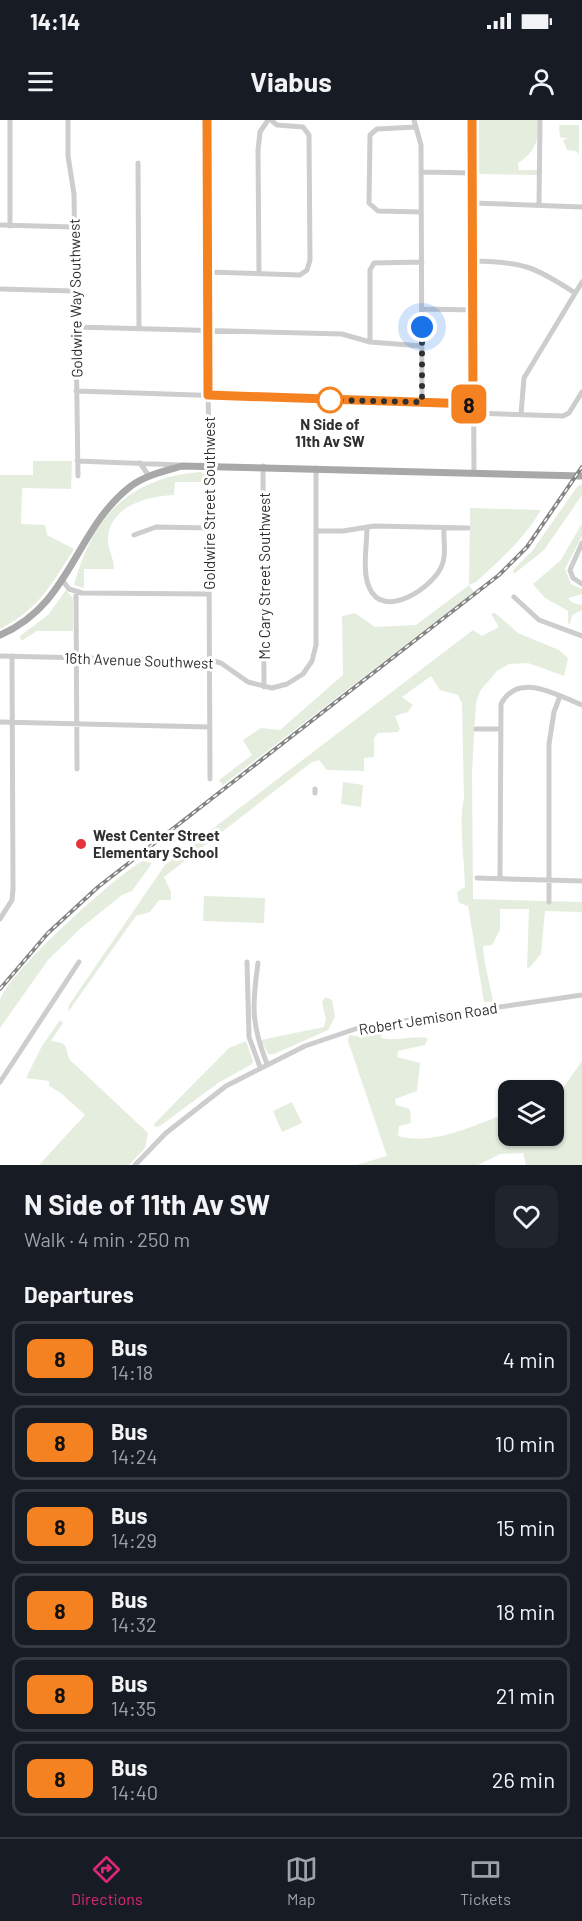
<!DOCTYPE html>
<html lang="en">
<head>
<meta charset="utf-8">
<style>
	:root { --surface:#171b24; --page:#20242c; --text:#f1f3f6; --muted:#9ea1a6; --line:#363941; --accent:#db2777 }
	body { margin:0; font-family:Barlow,sans-serif; background:var(--page); color:var(--text); height:100vh; display:flex; flex-direction:column; font-size:22px; white-space:nowrap }
	* { box-sizing:border-box; margin:0 }
	p { font-size:20px; color:var(--muted) }
	.icon { flex:none; width:33px; height:33px; fill:none; stroke:currentColor; stroke-width:2; stroke-linecap:round; stroke-linejoin:round }
	.map { position:relative; height:1045px; overflow:hidden }
	.details { display:flex; flex-direction:column; background:var(--surface); flex:1 }
	.details>* { flex:none }
	.badge { padding:0 12px; border-radius:9px; font-size:21px; line-height:39px }
	.controls { position:absolute; left:498px; top:960px; display:grid; gap:12px }
	.controls a { display:grid; place-items:center; width:66px; height:66px; border-radius:12px; background:var(--surface); box-shadow:0 2px 4px #0004; font-size:30px }
	.you { position:absolute; width:30px; height:30px; margin:-15px; border:4px solid #fff; border-radius:50%; background:#1a73e8; box-shadow:0 0 0 9px #1a73e833 }
	.map>.badge { position:absolute; translate:-50% -50%; box-shadow:0 0 0 3px #fff }
	h2 { padding:0 24px; font-size:22px; line-height:54px }
	.round { display:grid; place-items:center; flex:none; width:63px; height:63px; border-radius:12px; background:var(--page) }
	.overview { display:flex; align-items:center; justify-content:space-between; height:102px; padding:0 24px }
	h1 { font-size:28px; font-weight:700; line-height:45px }
	ul { padding:0; list-style:none }
	li { display:flex; align-items:center; gap:18px; height:75px; margin:0 12px 9px; padding:0 12px; border:3px solid var(--line); border-radius:12px }
	li div { flex:1 }
	li b { display:block; font-size:22px }
	li em { font-style:normal }
	li .badge { min-width:66px; font-weight:700; text-align:center }
	.status { display:flex; justify-content:space-between; align-items:center; height:42px; padding:0 30px; background:var(--surface); direction:ltr }
	.status svg { height:16px; fill:currentColor }
	header { display:flex; justify-content:space-between; align-items:center; height:78px; padding:0 24px; background:var(--surface); font-size:27px; font-weight:700 }
	.tab-bar { display:flex; justify-content:space-around; align-items:center; height:84px; border-top:2px solid var(--line); background:var(--surface); font-size:16px; color:var(--muted) }
	.tab-bar a { display:grid; justify-items:center; gap:3px }
	.tab-bar .on { color:var(--accent) }
	.map>svg:first-child { display:block }
</style>
</head>
<body>
<div class="status"><b>14:14</b><svg viewBox="0 0 49 12"><path d="M0 12V9h3v3zM5 12V6h3v6zM10 12V3h3v9zM15 12V0h3v12zM26 1h20v11H26zM47 4h2v5h-2z"/></svg></div>
<header><svg class="icon" aria-label="menu" viewBox="0 0 24 24"><path d="M4 6h16M4 12h16M4 18h16"/></svg>Viabus<svg class="icon" aria-label="person" viewBox="0 0 24 24"><circle cx="12" cy="8" r="4"/><path d="M4 21q1-7 8-7t8 7"/></svg></header>
<div class="map">
<svg width="582" height="1045" viewBox="0 0 582 1045">
	<rect width="100%" height="100%" fill="#fff"/>
	<path fill="#e5edde" d="M 475,0 L 539,0 C 538,23 535,32 518,43 L 519,50 L 540,50 L 539,55 L 476,54 Z
		M 559,5 L 579,5 L 579,35 L 576,31 L 567,30 L 563,20 L 568,19 L 560,17 Z
		M 33,341 L 72,341 L 71,369 L 22,368 L 21,404 L 45,405 L 47,415 L 74,429 C 52,464 38,490 0,509 L 0,355 L 33,355 Z
		M 201,352 L 204,354 L 204,362 L 175,362 L 174,375 C 149,376 111,385 108,417 C 107,429 114,437 114,449 L 84,449 L 84,468 L 74,465 C 92,397 130,357 201,352 Z
		M 582,364 L 582,375 L 544,430 L 514,454 L 513,450 L 532,431 L 577,367 Z
		M 470,388 L 541,390 C 524,419 500,440 476,462 L 469,465 L 474,472 L 223,665 L 219,660 L 252,635 L 243,620 L 261,608 L 280,610 L 343,555 L 342,496 L 355,493 L 375,507 L 416,505 L 469,465 Z
		M 582,403 L 582,416 L 565,449 L 571,464 L 582,469 L 582,474 L 568,478 L 573,483 L 582,485 L 582,490 L 572,495 L 570,504 L 568,503 L 568,491 L 545,478 L 533,464 L 561,440 Z
		M 66,470 L 73,478 L 73,511 L 37,511 L 21,521 L 20,516 L 48,495 Z
		M 495,493 L 518,513 L 559,530 L 568,538 L 564,556 L 528,543 L 509,544 L 497,551 L 480,571 L 476,583 L 472,651 L 473,779 L 582,782 L 582,792 L 545,791 L 541,834 L 530,847 L 527,848 L 529,789 L 500,789 L 500,810 L 492,825 L 483,826 C 484,846 490,862 493,882 L 484,882 L 468,786 L 459,783 L 457,772 L 465,767 C 465,744 458,699 464,679 L 462,583 L 458,575 L 440,570 L 431,556 L 402,577 L 413,585 L 408,592 L 395,596 L 400,609 L 398,612 L 378,613 L 374,618 L 374,637 L 364,638 L 364,651 L 327,650 L 319,640 L 312,642 L 164,757 L 171,772 L 171,780 L 159,780 L 150,792 L 136,796 L 68,892 L 69,885 L 165,745 L 473,510 L 482,516 L 499,507 L 491,494 Z
		M 343,662 L 363,665 L 361,687 L 341,684 Z
		M 143,741 L 152,743 L 132,771 L 122,775 L 81,808 L 48,840 L 0,908 C 0,900 0,888 0,880 C 8,853 116,755 143,741 Z
		M 204,776 L 265,778 L 264,803 L 203,801 Z
		M 325,877 L 332,880 L 335,897 L 328,910 L 274,934 L 268,934 L 261,920 L 324,907 L 326,899 L 322,882 Z
		M 60,900 L 63,903 L 51,921 C 71,924 63,925 70,940 L 148,1013 L 145,1028 L 129,1045 L 39,1045 L 85,995 L 61,973 L 49,966 L 49,961 L 26,958 L 42,926 Z
		M 379,910 L 383,910 L 381,918 C 397,922 412,915 428,918 L 425,925 L 398,931 L 397,937 L 420,943 L 417,971 L 395,979 L 396,985 L 410,989 L 411,1003 L 399,1006 L 398,1016 C 435,1026 473,1005 508,993 L 508,1016 L 554,1016 L 554,977 L 558,975 L 582,941 L 582,1045 L 526,1045 L 523,1033 L 500,1034 L 478,1045 L 356,1045 L 387,1036 L 348,921 L 349,915 L 363,917 Z
		M 246,921 L 253,941 L 252,944 L 218,963 L 160,1006 L 155,1007 L 154,1004 L 229,928 Z
		M 292,982 L 302,1003 L 282,1012 L 273,991 Z"/>
	<g fill="none" stroke-linecap="round" stroke-linejoin="round">
		<path stroke="#cdcdcd" stroke-width="5" d="M 10,0 L 10,106
			M 68,0 L 68,36 L 74,74 L 78,356
			M 207,0 L 210,659
			M 414,0 L 421,25 L 422,282
			M 472,0 L 474,352
			M 416,7 L 377,9 L 370,15 L 369,83 L 378,91 L 421,92
			M 138,43 L 139,209
			M 422,52 L 473,53
			M 473,83 L 582,87
			M 539,85 L 540,0
			M 0,105 L 74,107
			M 473,141 C 523,142 534,146 575,173
			M 208,152 L 300,155 L 307,150 L 310,140 L 309,15 L 303,7 L 277,5 L 271,0
			M 259,153 L 258,30 L 260,12 L 268,0
			M 0,169 L 74,171
			M 422,189 L 474,190
			M 76,207 L 342,214 L 370,222 L 422,226
			M 370,222 L 370,150 L 374,143 L 422,142
			M 76,271 L 473,284
			M 473,293 L 563,296 L 569,293 L 582,272
			M 521,294 L 524,258 L 582,162
			M 77,341 L 180,345
			M 140,343 L 149,356
			M 263,346 L 264,567
			M 367,407 C 367,424 362,451 369,467 C 383,502 435,466 442,445 C 447,435 443,419 444,408
			M 316,411 L 343,411 L 374,406 L 468,408
			M 134,415 L 156,407 L 209,408
			M 582,423 L 570,450 L 573,458 L 582,464
			M 63,461 L 69,469 L 82,473 L 209,474
			M 76,471 L 77,649
			M 514,477 L 539,500 L 582,516
			M 0,536 L 214,541 L 221,543 L 248,562 L 272,568 L 287,564 L 303,554 L 312,541 L 316,525 L 316,348
			M 0,602 L 209,607
			M 476,609 L 499,609
			M 315,669 L 315,673
			M 477,758 L 582,761
			M 500,758 L 501,584 C 518,551 557,575 582,585
			M 549,782 L 549,624 L 554,592 L 560,576
			M 0,799 L 12,780 L 13,769 L 12,536
			M 247,842 L 249,917 L 260,947
			M 258,843 C 252,886 251,903 267,944
			M 0,962 L 79,842
			M 135,1045 L 166,1013 L 226,966 L 305,926 L 361,907 L 582,875"/>
		<path stroke="#a8a8a8" stroke-width="7" d="M 0,515 C 72,484 74,410 131,366 C 146,355 165,351 182,346 L 582,356"/>
		<defs>
			<path id="rail" d="M 0,869 L 48,813 L 98,767 L 499,455 L 527,427 L 582,347"/>
		</defs>
		<use href="#rail" stroke="#858585" stroke-width="4"/>
		<use href="#rail" stroke="#fff" stroke-width="1.5" stroke-dasharray="4.5" stroke-linecap="butt"/>
	</g>
	<g fill="none" stroke-linecap="round" stroke-linejoin="round">
		<defs>
			<path id="line" d="M 207,0 L 208,275 L 473,284 L 472,0"/>
		</defs>
		<use href="#line" stroke="#fff" stroke-width="14"/>
		<use href="#line" stroke="#f58220" stroke-width="9"/>
		<path stroke="#303030" stroke-width="6" stroke-dasharray="0 10.8" d="M 330,280 L 422,282 L 422,207"/>
	</g>
	<circle fill="#fff" stroke="#f58220" stroke-width="3" cx="330" cy="280" r="12"/>
	<circle fill="#e6323a" stroke="#fff" stroke-width="2" cx="81" cy="724" r="6"/>
	<g text-anchor="middle" dominant-baseline="central" stroke-width="6" stroke-linejoin="round" paint-order="stroke">
		<g font-size="15" fill="#303030" stroke="#fff">
			<text transform="translate(75 178) rotate(-91)">Goldwire Way Southwest</text>
			<text transform="translate(209 383) rotate(-90)">Goldwire Street Southwest</text>
			<text transform="translate(264 456) rotate(-90)">Mc Cary Street Southwest</text>
			<text transform="translate(139 540) rotate(2)">16th Avenue Southwest</text>
			<text transform="translate(428 898) rotate(-9)">Robert Jemison Road</text>
		</g>
		<g font-size="15" font-weight="bold" fill="#303030" stroke="#fff">
			<text x="330" y="304">N Side of<tspan x="330" dy="17">11th Av SW</tspan></text>
		</g>
		<g font-size="15" font-weight="bold" fill="#303030" stroke="#fff" text-anchor="start">
			<text x="93" y="715">West Center Street<tspan x="93" dy="17">Elementary School</tspan></text>
		</g>
	</g>
</svg>
<div class="controls">
<a><svg class="icon" aria-label="layers" viewBox="0 0 24 24"><path d="M12 4l9 5-9 5-9-5zM3 14l9 5 9-5"/></svg></a>
</div>
<div class="you" style="left:422px;top:207px"></div>
<b class="badge" style="left:469px;top:284px;background:#f58220;color:#111">8</b>
</div>
<section class="details">
<div class="overview"><div><h1>N Side of 11th Av SW</h1><p>Walk · 4 min · 250 m</p></div><a class="round"><svg class="icon" aria-label="heart" viewBox="0 0 24 24"><path d="M12 20l-8-8c-3-5 5-10 8-4 3-6 11-1 8 4z"/></svg></a></div>
<h2>Departures</h2>
<ul>
<li><span class="badge" style="background:#f58220;color:#111">8</span><div><b>Bus</b><p>14:18</p></div><em>4 min</em></li>
<li><span class="badge" style="background:#f58220;color:#111">8</span><div><b>Bus</b><p>14:24</p></div><em>10 min</em></li>
<li><span class="badge" style="background:#f58220;color:#111">8</span><div><b>Bus</b><p>14:29</p></div><em>15 min</em></li>
<li><span class="badge" style="background:#f58220;color:#111">8</span><div><b>Bus</b><p>14:32</p></div><em>18 min</em></li>
<li><span class="badge" style="background:#f58220;color:#111">8</span><div><b>Bus</b><p>14:35</p></div><em>21 min</em></li>
<li><span class="badge" style="background:#f58220;color:#111">8</span><div><b>Bus</b><p>14:40</p></div><em>26 min</em></li>
</ul>
</section>
<nav class="tab-bar">
<a class="on"><svg class="icon" aria-label="directions" viewBox="0 0 24 24"><path d="M12 3l9 9-9 9-9-9zM9 14v-3h6M13 9l2 2-2 2"/></svg>Directions</a>
<a><svg class="icon" aria-label="map" viewBox="0 0 24 24"><path d="M3 6l6-2 6 2 6-2v14l-6 2-6-2-6 2zM9 4v14M15 6v14"/></svg>Map</a>
<a><svg class="icon" aria-label="tickets" viewBox="0 0 24 24"><path d="M3 7h18v10H3zM15 7v10"/></svg>Tickets</a>
</nav>
</body>
</html>
